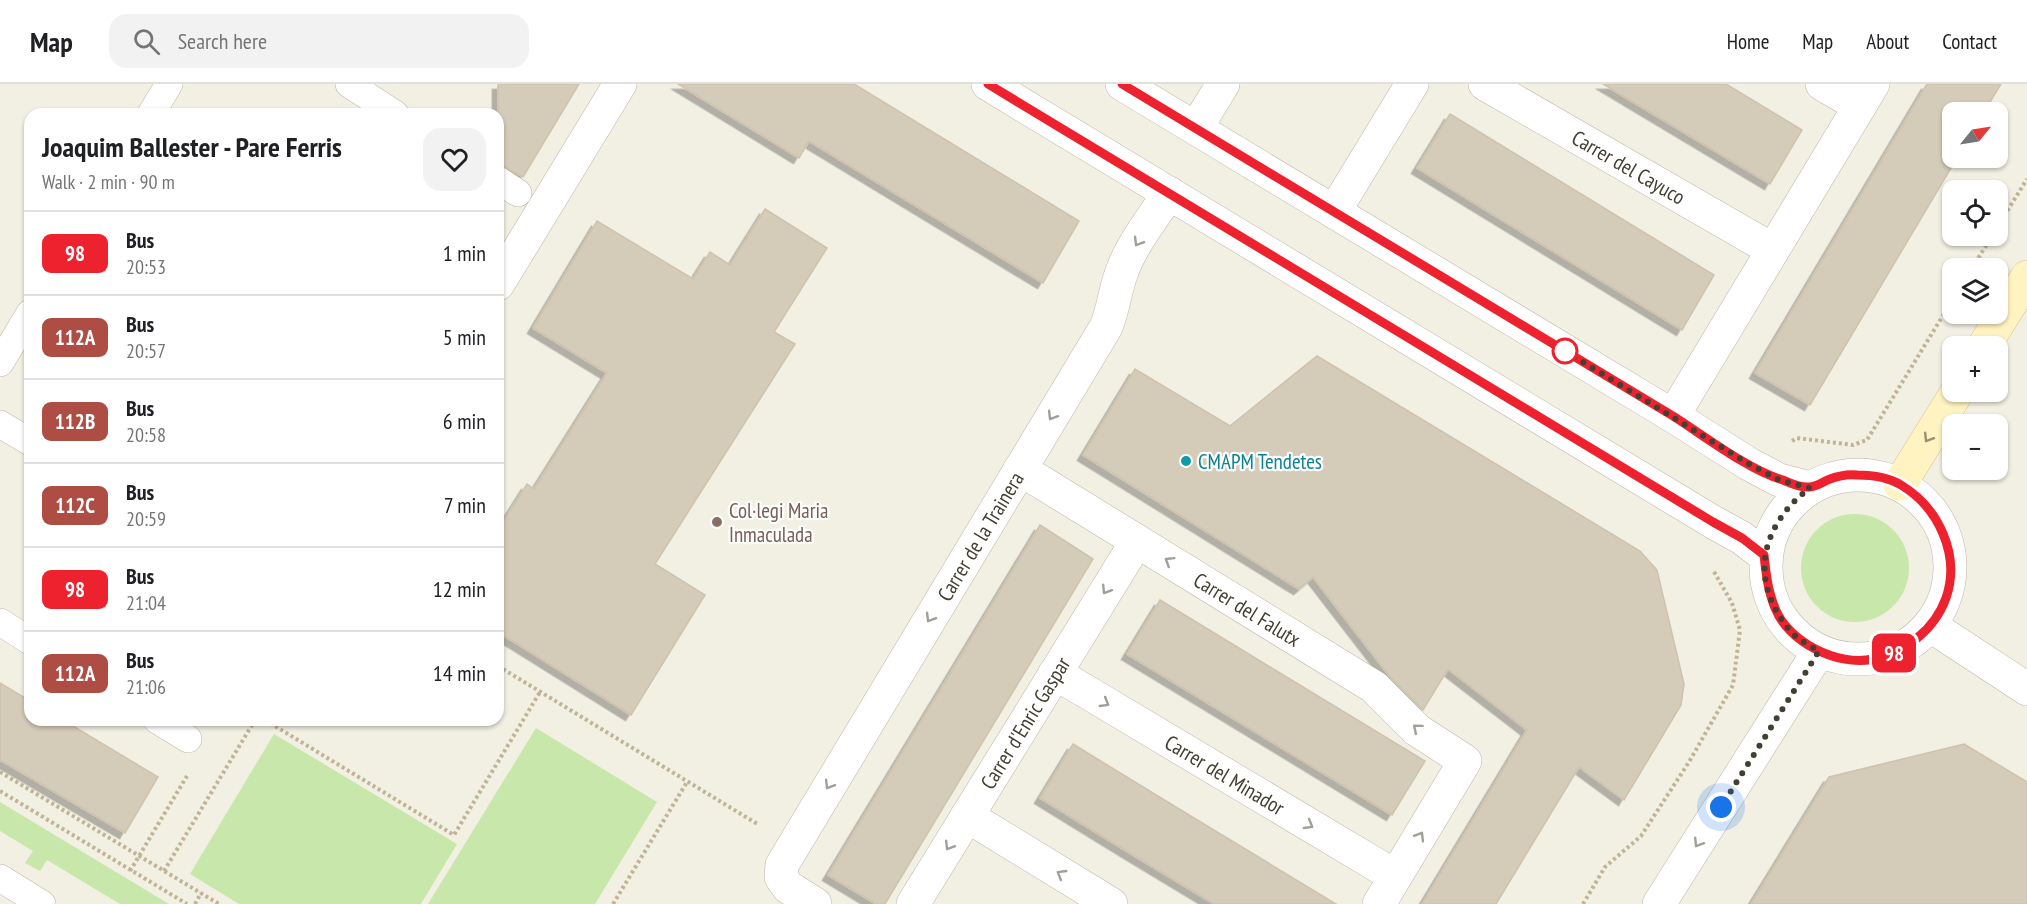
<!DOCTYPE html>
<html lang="en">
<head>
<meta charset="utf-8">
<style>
	:root { --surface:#fff; --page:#f2f2f2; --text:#202124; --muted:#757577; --line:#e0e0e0 }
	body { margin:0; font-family:"PT Sans Narrow",sans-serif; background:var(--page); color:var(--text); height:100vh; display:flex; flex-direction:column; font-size:22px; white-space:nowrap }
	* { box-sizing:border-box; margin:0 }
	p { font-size:20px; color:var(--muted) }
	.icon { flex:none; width:33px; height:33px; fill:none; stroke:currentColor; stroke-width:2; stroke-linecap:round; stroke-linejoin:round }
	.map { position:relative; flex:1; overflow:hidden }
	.side { position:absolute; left:24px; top:24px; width:480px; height:618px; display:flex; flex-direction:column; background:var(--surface); border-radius:18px; box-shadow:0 2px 4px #0004 }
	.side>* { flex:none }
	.badge { padding:0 12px; border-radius:9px; font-size:21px; line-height:39px }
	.needle { width:39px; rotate:60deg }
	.fabs { position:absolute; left:1942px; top:18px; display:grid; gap:12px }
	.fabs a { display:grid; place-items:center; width:66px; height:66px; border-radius:12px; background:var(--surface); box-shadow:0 2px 4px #0004; font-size:30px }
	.you { position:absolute; width:30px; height:30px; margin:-15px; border:4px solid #fff; border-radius:50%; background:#1a73e8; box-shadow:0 0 0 9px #1a73e833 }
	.map>.badge { position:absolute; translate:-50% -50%; box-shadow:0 0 0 3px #fff }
	.round { display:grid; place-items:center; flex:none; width:63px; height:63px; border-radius:18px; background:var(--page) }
	.summary { display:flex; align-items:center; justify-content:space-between; height:102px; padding:0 18px }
	h1 { font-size:28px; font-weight:700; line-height:45px }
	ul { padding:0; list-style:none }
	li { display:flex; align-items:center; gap:18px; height:84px; padding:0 18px; border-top:2px solid var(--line) }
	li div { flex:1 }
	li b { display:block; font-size:22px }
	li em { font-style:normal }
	li .badge { min-width:66px; font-weight:700; text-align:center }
	header { display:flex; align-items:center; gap:36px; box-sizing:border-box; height:84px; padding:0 30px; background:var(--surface); border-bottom:2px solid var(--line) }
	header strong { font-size:28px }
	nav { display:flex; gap:33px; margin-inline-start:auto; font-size:21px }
	.search { width:420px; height:54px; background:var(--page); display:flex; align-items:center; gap:15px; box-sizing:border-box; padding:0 21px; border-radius:18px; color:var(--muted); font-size:22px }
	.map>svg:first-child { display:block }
</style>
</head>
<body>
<header>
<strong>Map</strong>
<div class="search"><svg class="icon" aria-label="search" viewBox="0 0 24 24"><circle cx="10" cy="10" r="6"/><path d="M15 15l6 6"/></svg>Search here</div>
<nav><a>Home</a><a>Map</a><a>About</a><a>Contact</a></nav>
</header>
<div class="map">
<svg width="2027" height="820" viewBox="0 0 2027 820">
	<defs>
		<filter id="shadow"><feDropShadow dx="-5.5" dy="5.5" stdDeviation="0" flood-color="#0004"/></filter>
	</defs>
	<rect width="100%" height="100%" fill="#f2efe3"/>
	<path fill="#c8e8ab" d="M1801 484a54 54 0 1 1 108 0a54 54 0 1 1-108 0Z
		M 536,644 L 657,718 L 595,820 L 428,820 Z
		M 274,650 L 457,760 L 421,820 L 239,820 L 190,790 Z
		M 0,718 L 169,820 L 120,820 L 47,776 L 40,787 L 25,779 L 33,767 L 0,747 Z"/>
	<path fill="#d4cbb9" stroke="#cfc3ac" stroke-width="1.5" filter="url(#shadow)" d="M 498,0 L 579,0 L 523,93 L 498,79 Z
		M 678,0 L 854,0 L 1079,137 L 1043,199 L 809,57 L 799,74 Z
		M 1603,0 L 1726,0 L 1802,46 L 1770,100 Z
		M 1927,0 L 2001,0 L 1984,28 L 1953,28 L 1953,74 L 1957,74 L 1810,321 L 1755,289 Z
		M 1450,30 L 1714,191 L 1682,246 L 1417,84 Z
		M 765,125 L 827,164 L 774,248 L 795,260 L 655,480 L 705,511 L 631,631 L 498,548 L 498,446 L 527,400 L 534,405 L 607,289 L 533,244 L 597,137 L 693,195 L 710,168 L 730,181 Z
		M 1317,272 L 1640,467 L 1657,486 L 1684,600 L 1681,621 L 1624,716 L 1579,683 L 1496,820 L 1422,820 L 1527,646 L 1448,585 L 1423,626 L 1391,594 L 1313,493 L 1299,505 L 1083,371 L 1135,285 L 1230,342 Z
		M 1040,441 L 1093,475 L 885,820 L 876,820 L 828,791 Z
		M 1160,516 L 1425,677 L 1392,731 L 1127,570 Z
		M 0,599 L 30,617 L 30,636 L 63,636 L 158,693 L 125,749 L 0,676 Z
		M 1073,660 L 1161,714 L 1336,820 L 1214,820 L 1128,768 L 1040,714 Z
		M 1964,660 L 2027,698 L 2027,820 L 1751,820 L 1829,693 Z"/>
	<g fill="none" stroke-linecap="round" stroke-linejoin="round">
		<defs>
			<path id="pedestrian" d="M 349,0 L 395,30
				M 151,30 L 169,0
				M 498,96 L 518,109
				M 0,279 L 30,229
				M 0,340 L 30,358
				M 0,538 L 30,557
				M 157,636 L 188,655
				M 0,794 L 42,820"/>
			<g id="minor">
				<path id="s1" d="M 1485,0 L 1773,166"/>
				<path d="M 1822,0 L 1860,22"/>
				<path d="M 1196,44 L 1223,0"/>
				<path d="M 1334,128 L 1412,0"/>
				<path d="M 498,200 L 620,0"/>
				<path d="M 1673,332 L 1873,0"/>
				<path id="s2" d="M 1020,385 L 1374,603 L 1417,646 L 1465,677 L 1379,820"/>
				<path id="s3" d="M 1055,589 L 1395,792"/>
				<path d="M 967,732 L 1111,820"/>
				<path id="s4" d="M 815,820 L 788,803 L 781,793 L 782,781 L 1106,243 C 1114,224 1115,204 1123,185 C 1133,158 1154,133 1169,109"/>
				<path id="s5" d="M 913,820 L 1137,457"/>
			</g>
			<path id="tertiary" d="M 988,0 L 1713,438 L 1742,454 L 1764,471
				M 1122,0 L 1673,332 L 1749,380 L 1779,396 L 1810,404
				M1766 483a92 92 0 1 1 184 0a92 92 0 1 1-184 0Z
				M 1931,542 L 2027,605
				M 1659,820 L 1819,567"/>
			<path id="secondary" d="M 1984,262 L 2027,193
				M 1900,400 L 1957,308"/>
		</defs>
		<use href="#pedestrian" stroke="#beb7a6" stroke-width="28"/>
		<use href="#minor" stroke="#beb7a6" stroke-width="34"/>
		<use href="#tertiary" stroke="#beb7a6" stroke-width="34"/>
		<use href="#secondary" stroke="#d4c692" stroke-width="34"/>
		<path stroke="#c0b497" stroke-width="4" stroke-dasharray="3 3" stroke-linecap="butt" d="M 1998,142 L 2027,95
			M 1972,184 L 1992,152
			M 1792,357 L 1797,354 L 1853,361 L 1867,356 L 1953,215
			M 498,582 L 759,741
			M 265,636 L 454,751 L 540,608
			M 0,688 L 219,820
			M 0,707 L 187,820
			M 130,787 L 187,692
			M 164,787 L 255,636
			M 195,820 L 201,809
			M 613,820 L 687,698
			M 1583,820 L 1605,783 L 1641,752 L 1689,678 L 1733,601 L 1740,546 L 1732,519 L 1713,486"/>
		<use href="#pedestrian" stroke="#fff" stroke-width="27"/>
		<use href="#minor" stroke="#fff" stroke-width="33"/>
		<use href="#tertiary" stroke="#fff" stroke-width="33"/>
		<use href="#secondary" stroke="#fff4c1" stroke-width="33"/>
	</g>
	<defs><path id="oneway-chevron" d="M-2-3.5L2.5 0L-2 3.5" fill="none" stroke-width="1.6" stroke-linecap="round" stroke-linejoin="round" transform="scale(1.5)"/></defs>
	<g stroke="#a29f99">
		<use href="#oneway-chevron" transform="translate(1138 158) rotate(121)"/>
		<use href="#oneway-chevron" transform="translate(1052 332) rotate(121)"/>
		<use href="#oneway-chevron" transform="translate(1169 477) rotate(-148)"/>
		<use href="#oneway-chevron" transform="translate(1106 506) rotate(122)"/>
		<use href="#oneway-chevron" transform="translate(930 534) rotate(121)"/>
		<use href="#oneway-chevron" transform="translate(1105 619) rotate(31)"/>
		<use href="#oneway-chevron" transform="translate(1417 644) rotate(-140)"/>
		<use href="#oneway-chevron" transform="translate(829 701) rotate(121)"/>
		<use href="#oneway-chevron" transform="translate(1309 741) rotate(31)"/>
		<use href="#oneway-chevron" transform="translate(1420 752) rotate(-59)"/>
		<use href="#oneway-chevron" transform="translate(1698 759) rotate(122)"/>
		<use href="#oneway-chevron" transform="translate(949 762) rotate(122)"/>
		<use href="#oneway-chevron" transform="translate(1061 790) rotate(-149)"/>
	</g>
	<use stroke="#989073" href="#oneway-chevron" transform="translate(1928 354) rotate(122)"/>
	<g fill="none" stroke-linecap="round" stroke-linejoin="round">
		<defs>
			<path id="line" d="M 988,0 L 1713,438 L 1742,454 L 1764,471 C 1766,490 1768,507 1775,524 C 1788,558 1838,583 1873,575 C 1906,567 1934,547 1946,514 C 1961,471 1938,423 1901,401 C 1888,393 1871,391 1857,391 C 1849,390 1838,392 1830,395 C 1824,397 1816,403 1809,403 C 1801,404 1790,399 1783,396 C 1750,387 1703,351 1673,332 L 1122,0"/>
		</defs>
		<use href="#line" stroke="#fff" stroke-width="14"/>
		<use href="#line" stroke="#ed222e" stroke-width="9"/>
		<path stroke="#443f33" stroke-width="6" stroke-dasharray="0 10.8" d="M 1565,267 L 1749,380 L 1779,396 L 1810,404 C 1759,442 1748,499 1792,549 C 1799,556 1810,562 1819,567 L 1721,723"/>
	</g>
	<circle fill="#fff" stroke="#ed222e" stroke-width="3" cx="1565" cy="267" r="12"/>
	<circle fill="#0f9aa8" stroke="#fff" stroke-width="2" cx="1186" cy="377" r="6"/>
	<circle fill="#8d6e63" stroke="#fff" stroke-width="2" cx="717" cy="438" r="6"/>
	<g text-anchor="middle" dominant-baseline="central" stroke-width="4.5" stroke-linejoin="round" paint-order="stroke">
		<g font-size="21" fill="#443f33" stroke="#fff">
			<text stroke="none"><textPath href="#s1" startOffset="166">Carrer del Cayuco</textPath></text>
			<text stroke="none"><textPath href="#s4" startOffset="440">Carrer de la Trainera</textPath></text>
			<text stroke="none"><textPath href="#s2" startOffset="267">Carrer del Falutx</textPath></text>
			<text stroke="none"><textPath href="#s5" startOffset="213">Carrer d'Enric Gaspar</textPath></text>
			<text stroke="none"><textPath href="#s3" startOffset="198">Carrer del Minador</textPath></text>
		</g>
		<g font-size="21" fill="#0d838f" stroke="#fff" text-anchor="start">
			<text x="1198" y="377">CMAPM Tendetes</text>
		</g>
		<g font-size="21" fill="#785e54" stroke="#fff" text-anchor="start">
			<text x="729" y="426">Col·legi Maria<tspan x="729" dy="24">Inmaculada</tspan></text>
		</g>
	</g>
</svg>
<div class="fabs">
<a><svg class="needle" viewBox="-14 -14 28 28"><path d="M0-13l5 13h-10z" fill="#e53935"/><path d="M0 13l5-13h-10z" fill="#757577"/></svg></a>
<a><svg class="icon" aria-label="locate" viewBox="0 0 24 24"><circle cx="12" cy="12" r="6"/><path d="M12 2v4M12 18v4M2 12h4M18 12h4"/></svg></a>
<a><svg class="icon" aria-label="layers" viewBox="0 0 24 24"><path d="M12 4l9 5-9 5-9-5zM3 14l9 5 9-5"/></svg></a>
<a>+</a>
<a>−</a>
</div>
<div class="you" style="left:1721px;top:723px"></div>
<b class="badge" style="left:1894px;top:569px;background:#ed222e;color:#fff">98</b>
<section class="side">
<div class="summary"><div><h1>Joaquim Ballester - Pare Ferris</h1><p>Walk · 2 min · 90 m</p></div><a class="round"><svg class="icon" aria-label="heart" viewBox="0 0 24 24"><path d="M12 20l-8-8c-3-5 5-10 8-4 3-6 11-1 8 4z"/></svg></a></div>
<ul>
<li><span class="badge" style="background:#ed222e;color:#fff">98</span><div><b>Bus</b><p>20:53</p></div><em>1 min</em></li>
<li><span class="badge" style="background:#ad4d43;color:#fff">112A</span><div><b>Bus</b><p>20:57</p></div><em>5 min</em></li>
<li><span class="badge" style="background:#ad4d43;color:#fff">112B</span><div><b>Bus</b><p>20:58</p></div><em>6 min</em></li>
<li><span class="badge" style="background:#ad4d43;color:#fff">112C</span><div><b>Bus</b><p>20:59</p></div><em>7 min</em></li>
<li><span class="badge" style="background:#ed222e;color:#fff">98</span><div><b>Bus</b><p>21:04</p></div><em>12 min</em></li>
<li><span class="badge" style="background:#ad4d43;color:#fff">112A</span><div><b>Bus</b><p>21:06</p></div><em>14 min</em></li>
</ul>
</section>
</div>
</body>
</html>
